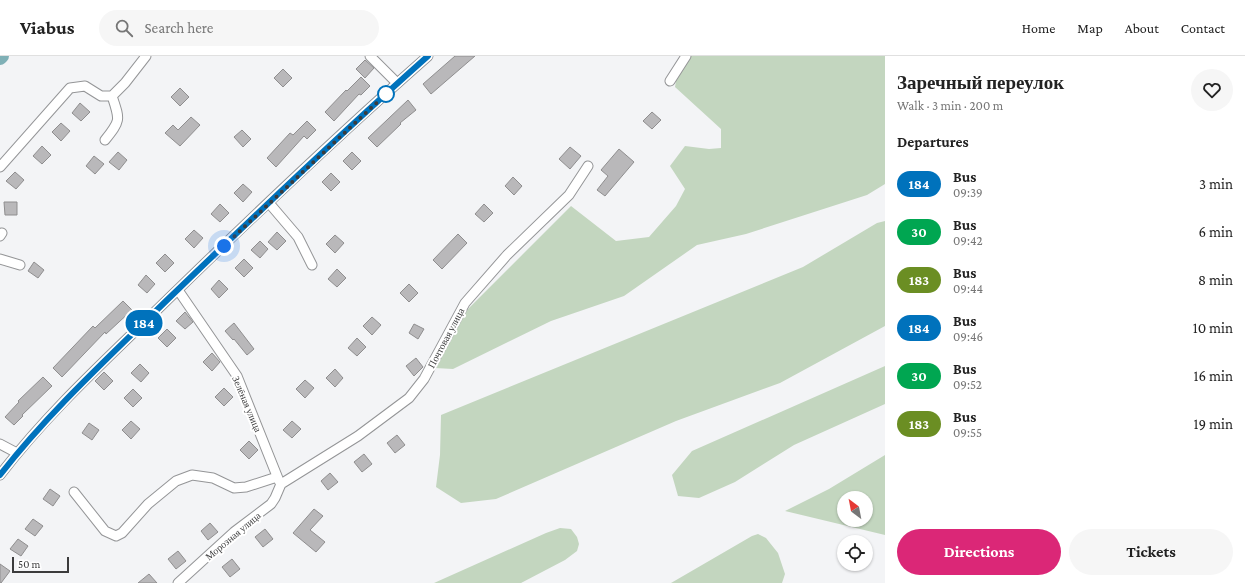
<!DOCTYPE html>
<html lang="en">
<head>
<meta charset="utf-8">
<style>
	:root { --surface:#fff; --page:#f6f6f6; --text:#222; --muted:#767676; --line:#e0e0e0; --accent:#db2777 }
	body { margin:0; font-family:"Crimson Pro",serif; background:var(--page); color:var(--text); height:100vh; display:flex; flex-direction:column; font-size:15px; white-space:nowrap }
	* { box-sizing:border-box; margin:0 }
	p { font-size:13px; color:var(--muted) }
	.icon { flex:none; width:22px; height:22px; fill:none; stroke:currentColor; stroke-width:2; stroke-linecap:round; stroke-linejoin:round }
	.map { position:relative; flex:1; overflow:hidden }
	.side { display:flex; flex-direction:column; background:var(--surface); width:360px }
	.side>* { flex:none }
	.badge { padding:0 8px; border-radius:13px; font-size:14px; line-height:26px }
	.needle { width:26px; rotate:328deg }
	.buttons { position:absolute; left:837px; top:435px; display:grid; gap:8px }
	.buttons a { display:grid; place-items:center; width:36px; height:36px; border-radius:50%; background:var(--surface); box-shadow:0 1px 3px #0004; font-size:20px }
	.scale { position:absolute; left:12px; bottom:10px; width:57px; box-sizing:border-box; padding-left:4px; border:2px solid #3b3b3c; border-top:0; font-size:11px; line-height:14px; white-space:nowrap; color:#3b3b3c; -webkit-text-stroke:3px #fff; paint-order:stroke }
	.you { position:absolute; width:20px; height:20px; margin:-10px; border:3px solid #fff; border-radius:50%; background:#1a73e8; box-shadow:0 0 0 6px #1a73e833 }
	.map>.badge { position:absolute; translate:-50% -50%; box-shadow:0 0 0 2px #fff }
	h2 { padding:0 12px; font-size:15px; line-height:36px }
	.round { display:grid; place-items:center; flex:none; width:42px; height:42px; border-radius:21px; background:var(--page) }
	.headline { display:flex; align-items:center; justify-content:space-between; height:68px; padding:0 12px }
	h1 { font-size:19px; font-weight:700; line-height:30px }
	.action { display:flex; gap:8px; margin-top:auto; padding:8px 12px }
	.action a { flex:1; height:46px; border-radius:24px; background:var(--accent); color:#fff; font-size:16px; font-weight:700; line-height:46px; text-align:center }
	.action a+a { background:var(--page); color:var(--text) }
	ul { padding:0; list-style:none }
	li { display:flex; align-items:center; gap:12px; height:48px; padding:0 12px }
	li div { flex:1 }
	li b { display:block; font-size:15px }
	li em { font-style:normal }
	li .badge { min-width:44px; font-weight:700; text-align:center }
	header { display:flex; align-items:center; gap:24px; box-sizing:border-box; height:56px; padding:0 20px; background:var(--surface); border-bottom:1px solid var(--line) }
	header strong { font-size:19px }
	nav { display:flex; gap:22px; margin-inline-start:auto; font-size:14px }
	.search { width:280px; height:36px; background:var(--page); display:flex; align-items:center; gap:10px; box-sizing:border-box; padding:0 14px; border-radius:22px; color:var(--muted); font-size:15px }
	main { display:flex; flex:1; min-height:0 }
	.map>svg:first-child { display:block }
</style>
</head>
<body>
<header>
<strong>Viabus</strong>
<div class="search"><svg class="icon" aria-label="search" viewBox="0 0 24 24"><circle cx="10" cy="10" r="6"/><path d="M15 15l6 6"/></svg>Search here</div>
<nav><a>Home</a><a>Map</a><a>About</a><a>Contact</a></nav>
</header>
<main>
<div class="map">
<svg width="885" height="527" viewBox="0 0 885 527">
	<rect width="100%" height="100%" fill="#f3f4f6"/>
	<path fill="#c3d6bf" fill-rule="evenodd" d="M 687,0 L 885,0 L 885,128 L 867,139 L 746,178 L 697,189 L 624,240 L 551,265 L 453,313 L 435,312 L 456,265 L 571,150 L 616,185 L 649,181 L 676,150 L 685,133 L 670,110 L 685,90 L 709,93 L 721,92 L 721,73 L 675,31 L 679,7 Z
		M 885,165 L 885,270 L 780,327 L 676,365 L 496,443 L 461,447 L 436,431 L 440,399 L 441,359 L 803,211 L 877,167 Z
		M 885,310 L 885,348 L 794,389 L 735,426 L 699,442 L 678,440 L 672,419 L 692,395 Z
		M 885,399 L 885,479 L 785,455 L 829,433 ZM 844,442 L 866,442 L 866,464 L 844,464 Z
		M 560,472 L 571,473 L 577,481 L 579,488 L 577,495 L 565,504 L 521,527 L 434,527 L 546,477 Z
		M 758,478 L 766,482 L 778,497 L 785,518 L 782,527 L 671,527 L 752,480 Z"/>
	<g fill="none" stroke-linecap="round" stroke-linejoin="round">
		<path stroke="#7fb0b6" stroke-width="14" d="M 0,2 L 2,0"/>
	</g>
	<path fill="#b9b8ba" stroke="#8f8e8f" d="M 455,0 L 475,0 L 431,38 L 423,28 Z
		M 365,4 L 374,12 L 365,22 L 356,13 Z
		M 283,13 L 292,22 L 283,31 L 274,22 Z
		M 361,21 L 370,30 L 361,39 L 359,38 L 334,65 L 325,56 L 346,34 L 347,35 Z
		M 180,32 L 189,41 L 180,50 L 171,41 Z
		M 408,44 L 416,54 L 400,67 L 401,68 L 377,91 L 368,82 Z
		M 80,47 L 90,56 L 81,65 L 72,57 Z
		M 652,56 L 661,64 L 652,73 L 643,65 Z
		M 191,61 L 200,69 L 180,90 L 165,77 L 173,69 L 178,74 Z
		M 307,65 L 316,74 L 307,83 L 304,80 L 276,111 L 267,102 L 290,77 L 293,79 Z
		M 61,67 L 70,75 L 61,85 L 52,76 Z
		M 242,74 L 251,83 L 243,91 L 234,81 Z
		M 42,90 L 51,99 L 42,108 L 33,100 Z
		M 570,91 L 581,100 L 570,113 L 559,103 Z
		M 619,93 L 634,106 L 605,140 L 597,134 L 608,120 L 601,114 Z
		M 118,96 L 127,104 L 119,114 L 109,106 Z
		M 352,96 L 361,105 L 352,114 L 343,105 Z
		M 94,100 L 104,108 L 95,118 L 86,110 Z
		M 15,116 L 24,124 L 16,133 L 6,125 Z
		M 331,117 L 340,126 L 331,135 L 322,126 Z
		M 513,121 L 522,130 L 514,139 L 505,130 Z
		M 243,128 L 252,136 L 243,146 L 234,137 Z
		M 4,146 L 17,146 L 17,159 L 5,159 Z
		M 220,148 L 229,157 L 220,166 L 211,158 Z
		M 484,148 L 493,157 L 484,166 L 475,158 Z
		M 194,174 L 203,182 L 194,192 L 185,183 Z
		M 277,176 L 286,185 L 277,194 L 268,186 Z
		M 458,178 L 467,187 L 442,213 L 433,204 Z
		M 335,179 L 344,187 L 335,197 L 326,188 Z
		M 260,185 L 268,193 L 260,202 L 251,194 Z
		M 165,198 L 174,207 L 165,216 L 156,207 Z
		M 244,203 L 253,212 L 244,221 L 235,212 Z
		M 34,206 L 44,214 L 38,222 L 28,215 Z
		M 337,213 L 346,222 L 337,231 L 328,223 Z
		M 146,219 L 155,228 L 147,237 L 138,229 Z
		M 219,224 L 228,233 L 219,242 L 211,233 Z
		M 409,228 L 418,237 L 409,246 L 400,237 Z
		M 123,245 L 132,254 L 106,278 L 105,276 L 62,321 L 53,312 L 93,270 L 95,272 Z
		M 185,256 L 193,266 L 185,273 L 176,265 Z
		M 372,261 L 381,269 L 372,279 L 363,270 Z
		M 234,267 L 254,293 L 247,299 L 234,283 L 233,284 L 225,275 Z
		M 414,268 L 424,273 L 418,283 L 409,277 Z
		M 167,273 L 176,282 L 167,291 L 158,282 Z
		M 357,282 L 366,291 L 357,300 L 348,292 Z
		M 212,297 L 220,306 L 212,315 L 203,306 Z
		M 416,302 L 423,311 L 414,320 L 406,310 Z
		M 140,308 L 149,317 L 141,326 L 131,317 Z
		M 335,313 L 343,322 L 335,331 L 326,322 Z
		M 104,316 L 113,325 L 104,334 L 95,325 Z
		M 43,321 L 52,330 L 22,359 L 23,360 L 14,369 L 5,361 L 19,346 L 18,345 Z
		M 305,324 L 314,332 L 305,342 L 296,333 Z
		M 224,332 L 233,341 L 224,350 L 215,341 Z
		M 133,333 L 142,342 L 133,351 L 124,342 Z
		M 131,365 L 140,373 L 131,383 L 122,374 Z
		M 292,365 L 301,373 L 292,382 L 283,374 Z
		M 89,367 L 99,374 L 92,384 L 82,377 Z
		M 397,379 L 405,389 L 395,397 L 387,387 Z
		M 249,385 L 258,394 L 249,403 L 240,394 Z
		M 364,398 L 372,408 L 362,416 L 354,406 Z
		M 330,417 L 338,426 L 328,434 L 321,425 Z
		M 50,433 L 60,440 L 53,450 L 43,443 Z
		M 314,453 L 323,460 L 310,474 L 325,486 L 316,496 L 293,477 Z
		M 33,463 L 43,470 L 35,480 L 25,473 Z
		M 210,467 L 218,476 L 208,484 L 201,475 Z
		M 265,473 L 273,483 L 263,491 L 255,481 Z
		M 18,483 L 28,490 L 21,500 L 10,493 Z
		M 178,495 L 186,505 L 176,513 L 168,503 Z
		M 232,503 L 240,513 L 230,521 L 222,511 Z
		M 0,508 L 10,515 L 1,527 L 0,527 Z
		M 149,518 L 157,527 L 138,527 Z"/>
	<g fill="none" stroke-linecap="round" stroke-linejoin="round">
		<defs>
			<path id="minor" d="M 370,0 L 397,27
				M 670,25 L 686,0
				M 105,84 C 121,64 120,64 112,40 L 125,27 L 146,0
				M 0,111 L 70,32 L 85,30 L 101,40 L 112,40
				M 269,147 L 298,181 L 312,209
				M 0,180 L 2,177
				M 0,203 L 20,209
				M 178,234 L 237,320 L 279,425
				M 0,388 L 17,397
				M 0,419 C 48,356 107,303 163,248 C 249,164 337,80 428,0
				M 281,428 L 358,380 L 409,342 L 424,323 L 465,247 L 507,199 L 569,139 L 588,110
				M 74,436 L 105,475 L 116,480 L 122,477 L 148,448 L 176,425 L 192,419 L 213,422 L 234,432 L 246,431 L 277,421
				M 178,527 L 234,476 L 271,448 L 275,442 L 281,428"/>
		</defs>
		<use href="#minor" stroke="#949597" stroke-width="11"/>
		<use href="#minor" stroke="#fff" stroke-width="9"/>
	</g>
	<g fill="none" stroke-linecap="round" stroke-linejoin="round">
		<defs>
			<path id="line" d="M 0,419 C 49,356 108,302 165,246 C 251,163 338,80 428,0"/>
		</defs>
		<use href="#line" stroke="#fff" stroke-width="9"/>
		<use href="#line" stroke="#0072bc" stroke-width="6"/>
		<path stroke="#3b3b3c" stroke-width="4" stroke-dasharray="0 7.2" d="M 224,190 L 386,38"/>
	</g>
	<circle fill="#fff" stroke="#0072bc" stroke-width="2" cx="386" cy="38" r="8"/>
	<g text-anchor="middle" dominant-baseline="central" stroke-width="4" stroke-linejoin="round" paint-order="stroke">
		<g font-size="10" fill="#3b3b3c" stroke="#fff">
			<text transform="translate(446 282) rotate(-62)">Почтовая улица</text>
			<text transform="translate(247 348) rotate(67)">Зелёная улица</text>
			<text transform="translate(233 480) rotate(-40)">Морозная улица</text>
		</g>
	</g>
</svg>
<div class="buttons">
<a><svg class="needle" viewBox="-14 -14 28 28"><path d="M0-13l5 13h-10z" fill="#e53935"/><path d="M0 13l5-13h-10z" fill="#767676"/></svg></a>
<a><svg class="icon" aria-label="locate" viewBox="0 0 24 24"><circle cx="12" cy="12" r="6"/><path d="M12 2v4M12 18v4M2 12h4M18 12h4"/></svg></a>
</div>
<div class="scale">50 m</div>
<div class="you" style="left:224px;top:190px"></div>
<b class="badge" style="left:144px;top:267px;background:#0072bc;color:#fff">184</b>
</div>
<section class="side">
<div class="headline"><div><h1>Заречный переулок</h1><p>Walk · 3 min · 200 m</p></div><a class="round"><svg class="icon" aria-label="heart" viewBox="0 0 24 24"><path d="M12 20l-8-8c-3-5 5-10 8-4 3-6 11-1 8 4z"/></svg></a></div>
<h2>Departures</h2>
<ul>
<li><span class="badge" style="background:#0072bc;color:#fff">184</span><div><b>Bus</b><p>09:39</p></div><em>3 min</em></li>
<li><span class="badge" style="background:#00a651;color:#fff">30</span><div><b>Bus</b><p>09:42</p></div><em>6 min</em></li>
<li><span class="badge" style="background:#6b8e23;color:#fff">183</span><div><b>Bus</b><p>09:44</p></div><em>8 min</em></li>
<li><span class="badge" style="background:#0072bc;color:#fff">184</span><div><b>Bus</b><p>09:46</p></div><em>10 min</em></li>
<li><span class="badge" style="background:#00a651;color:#fff">30</span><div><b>Bus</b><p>09:52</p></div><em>16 min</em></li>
<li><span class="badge" style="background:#6b8e23;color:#fff">183</span><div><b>Bus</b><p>09:55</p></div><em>19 min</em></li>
</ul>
<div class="action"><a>Directions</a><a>Tickets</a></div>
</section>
</main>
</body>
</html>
